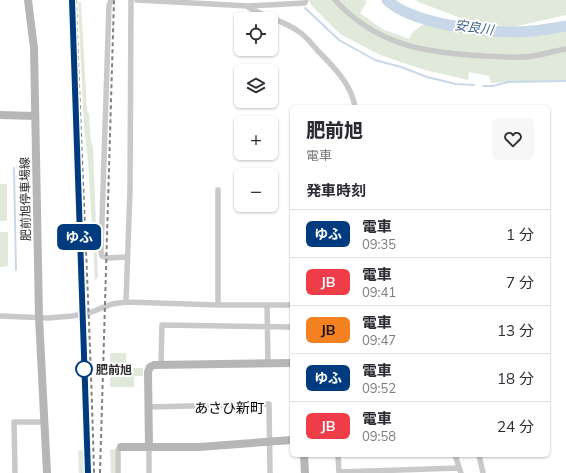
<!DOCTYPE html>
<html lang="ja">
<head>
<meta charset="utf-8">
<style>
	:root { --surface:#fff; --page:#f7f7f7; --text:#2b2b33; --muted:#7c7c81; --line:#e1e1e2 }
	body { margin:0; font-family:Mulish,"Noto Sans JP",sans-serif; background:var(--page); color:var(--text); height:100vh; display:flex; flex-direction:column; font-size:15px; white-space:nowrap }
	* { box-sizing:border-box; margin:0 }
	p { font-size:13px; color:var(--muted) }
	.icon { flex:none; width:22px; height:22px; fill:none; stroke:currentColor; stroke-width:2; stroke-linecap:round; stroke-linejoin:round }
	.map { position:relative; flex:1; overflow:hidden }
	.drawer { position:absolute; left:290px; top:105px; width:260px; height:352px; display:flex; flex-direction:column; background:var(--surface); border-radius:6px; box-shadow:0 1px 3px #0004 }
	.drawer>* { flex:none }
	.badge { padding:0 8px; border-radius:6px; font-size:14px; line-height:26px }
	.tools { position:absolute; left:234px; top:12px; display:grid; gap:8px }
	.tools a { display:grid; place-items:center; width:44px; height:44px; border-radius:6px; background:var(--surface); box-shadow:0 1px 3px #0004; font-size:20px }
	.map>.badge { position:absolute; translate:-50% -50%; box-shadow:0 0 0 2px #fff }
	h2 { padding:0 16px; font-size:15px; line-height:36px }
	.round { display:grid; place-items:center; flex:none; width:42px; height:42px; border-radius:6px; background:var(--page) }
	.head { display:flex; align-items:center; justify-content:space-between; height:68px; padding:0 16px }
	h1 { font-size:19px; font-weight:800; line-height:30px }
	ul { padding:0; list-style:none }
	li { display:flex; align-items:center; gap:12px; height:48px; padding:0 16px; border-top:1px solid var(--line) }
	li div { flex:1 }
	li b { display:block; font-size:15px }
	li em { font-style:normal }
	li .badge { min-width:44px; font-weight:700; text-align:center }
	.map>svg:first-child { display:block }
</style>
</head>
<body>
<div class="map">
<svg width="566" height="473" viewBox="0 0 566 473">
	<rect width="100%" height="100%" fill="#fff"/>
	<path fill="#e0e9da" d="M 309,0 L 365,0 L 367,2 L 360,13 L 382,29 L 409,39 L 413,32 L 424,24 L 490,36 L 528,37 L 566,30 L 566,80 L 505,82 L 491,83 L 489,76 L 469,72 L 468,80 L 425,70 L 380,55 L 340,34 L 311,5 Z
		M 418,0 L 566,0 L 566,15 L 513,27 L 471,22 L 416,1 Z
		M 78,2 L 81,2 L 87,110 L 89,115 L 91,142 L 93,146 L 98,277 L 95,281 L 88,160 L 84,128 Z
		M 0,184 L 7,184 L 7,221 L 0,221 Z
		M 0,232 L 8,232 L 8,266 L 0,267 Z
		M 110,353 L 126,353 L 126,368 L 143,368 L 143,376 L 134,376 L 134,387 L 110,387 Z
		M 115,449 L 115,473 L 111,473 L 110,450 Z
		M 83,450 L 84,473 L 79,473 L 78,451 Z"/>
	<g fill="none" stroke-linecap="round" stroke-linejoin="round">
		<path stroke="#c8d8e8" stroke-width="2" d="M 305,8 L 339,40 L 375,60 L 401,67 L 427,77 L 456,84 L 474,85
			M 483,86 L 493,86 L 508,82 L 566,81
			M 14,168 L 16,270"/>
		<path stroke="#c8d8e8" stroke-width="11" d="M 387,0 C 412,24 483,32 517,32 C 533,32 550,29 566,26"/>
		<path stroke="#c9c9c9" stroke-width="5.5" d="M 137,0 L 248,6 L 305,3 L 306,0
			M 335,0 C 377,46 426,53 485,56 C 501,56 517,59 533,56 C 544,54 555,51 566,49
			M 111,1 L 109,5 L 101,252 L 102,256 L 107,258 L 127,257
			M 248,7 C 263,17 283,20 298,31 C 306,36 312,44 318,51 C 333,66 352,85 355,107
			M 126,302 L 130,190 L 131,0
			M 218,305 L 218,190
			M 267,305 L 268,363
			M 0,316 L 48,318 L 72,316 L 89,313 L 112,304 L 126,302 L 218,305 L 292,305
			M 161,365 L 162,325 L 292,327
			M 149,407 L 269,404 L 270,473
			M 149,447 L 149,473
			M 338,455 L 339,473
			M 455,455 L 461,473
			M 479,455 L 483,473
			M 339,472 L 459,468
			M 15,473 L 14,422 L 45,422
			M 118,473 L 118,450 L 121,447"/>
		<path stroke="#b6b6b6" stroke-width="8" d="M 28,0 L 34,48 L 39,317 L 47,473
			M 0,115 L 35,116
			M 121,447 L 199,447 L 292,440
			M 149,447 L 148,372 L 150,367 L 154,365 L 292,363
			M 304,455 L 305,473"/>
		<path stroke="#818181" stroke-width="2" stroke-dasharray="4 3" stroke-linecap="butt" d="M 76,0 C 81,158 90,315 94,473
			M 80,243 L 88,457
			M 100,473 L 114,0"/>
	</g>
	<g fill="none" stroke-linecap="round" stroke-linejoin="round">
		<defs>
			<path id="line" d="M 72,0 L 88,473"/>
		</defs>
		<use href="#line" stroke="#fff" stroke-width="9"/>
		<use href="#line" stroke="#003b80" stroke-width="6"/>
	</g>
	<circle fill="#fff" stroke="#003b80" stroke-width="2" cx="84" cy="369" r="8"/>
	<g text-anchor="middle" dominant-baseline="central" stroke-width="4" stroke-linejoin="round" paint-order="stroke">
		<g font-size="12" fill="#2c2c2c" stroke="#fff">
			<text transform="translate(25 199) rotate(-91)">肥前旭停車場線</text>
		</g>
		<g font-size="12" font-weight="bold" fill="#2c2c2c" stroke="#fff" text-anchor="start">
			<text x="96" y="369">肥前旭</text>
		</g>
		<g font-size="13" font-style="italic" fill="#416487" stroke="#fff">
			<text transform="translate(474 27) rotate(8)">安良川</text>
		</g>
		<g font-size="14" fill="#000" stroke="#fff">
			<text x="229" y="408">あさひ新町</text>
		</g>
	</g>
</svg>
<div class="tools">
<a><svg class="icon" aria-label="locate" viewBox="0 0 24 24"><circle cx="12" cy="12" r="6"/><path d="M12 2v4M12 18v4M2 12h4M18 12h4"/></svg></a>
<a><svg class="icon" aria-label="layers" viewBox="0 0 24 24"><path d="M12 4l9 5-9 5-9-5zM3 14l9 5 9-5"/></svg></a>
<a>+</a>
<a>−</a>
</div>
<b class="badge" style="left:79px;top:237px;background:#003b80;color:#fff">ゆふ</b>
<section class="drawer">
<div class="head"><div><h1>肥前旭</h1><p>電車</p></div><a class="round"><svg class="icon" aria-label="heart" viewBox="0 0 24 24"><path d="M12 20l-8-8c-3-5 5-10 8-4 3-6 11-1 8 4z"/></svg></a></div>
<h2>発車時刻</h2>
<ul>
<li><span class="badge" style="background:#003b80;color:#fff">ゆふ</span><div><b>電車</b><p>09:35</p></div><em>1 分</em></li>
<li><span class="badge" style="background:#ee3d49;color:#fff">JB</span><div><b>電車</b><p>09:41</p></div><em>7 分</em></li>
<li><span class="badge" style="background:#f58220;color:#111">JB</span><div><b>電車</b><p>09:47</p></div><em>13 分</em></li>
<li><span class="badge" style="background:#003b80;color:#fff">ゆふ</span><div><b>電車</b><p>09:52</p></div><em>18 分</em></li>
<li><span class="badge" style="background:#ee3d49;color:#fff">JB</span><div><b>電車</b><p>09:58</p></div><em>24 分</em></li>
</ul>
</section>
</div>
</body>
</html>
